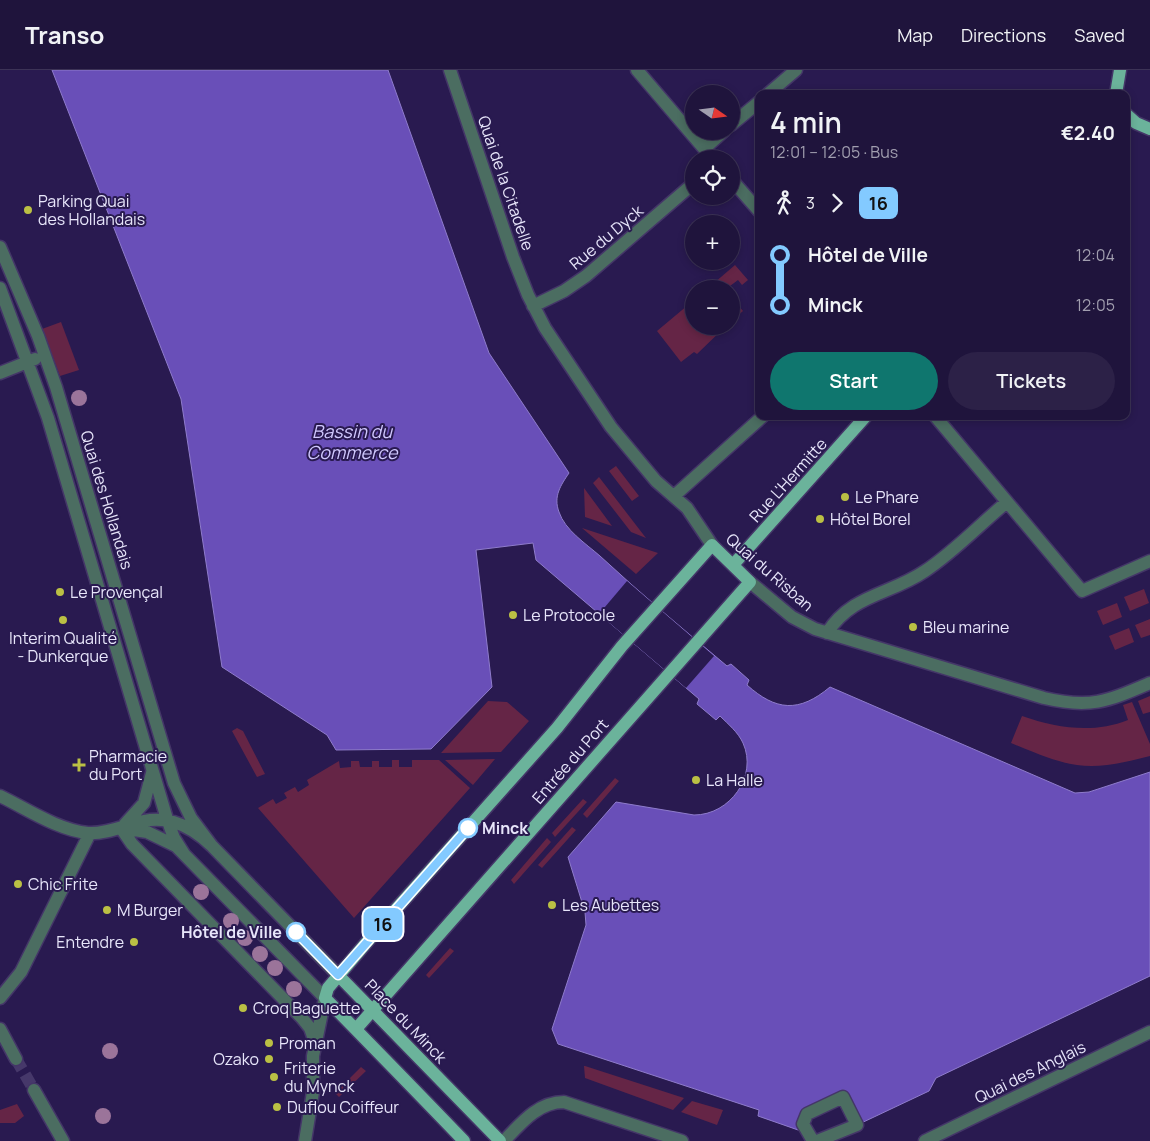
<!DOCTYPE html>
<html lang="en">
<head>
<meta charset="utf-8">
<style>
	:root { --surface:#1f143c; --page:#2c2147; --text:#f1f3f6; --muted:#a19eaf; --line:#3c3356; --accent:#0f766e }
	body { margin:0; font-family:Manrope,sans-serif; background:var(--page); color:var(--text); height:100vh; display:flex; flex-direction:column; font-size:19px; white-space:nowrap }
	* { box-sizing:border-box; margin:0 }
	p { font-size:16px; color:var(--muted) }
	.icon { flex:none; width:28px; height:28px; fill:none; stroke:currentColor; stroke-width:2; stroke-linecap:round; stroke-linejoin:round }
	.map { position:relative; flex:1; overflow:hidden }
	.drawer { position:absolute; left:755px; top:20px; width:375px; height:330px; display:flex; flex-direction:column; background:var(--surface); border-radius:10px; box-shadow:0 2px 8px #0003,0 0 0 1px var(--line) }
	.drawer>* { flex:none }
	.badge { padding:0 10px; border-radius:8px; font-size:18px; line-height:32px }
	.needle { width:32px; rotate:104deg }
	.fabs { position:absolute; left:685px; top:15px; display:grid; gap:10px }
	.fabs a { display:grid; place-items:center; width:55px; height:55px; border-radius:50%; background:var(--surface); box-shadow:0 2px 8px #0003,0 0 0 1px var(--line); font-size:25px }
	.map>.badge { position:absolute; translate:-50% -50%; box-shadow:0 0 0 2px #fff }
	.legs { display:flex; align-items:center; gap:8px; height:55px; padding:0 15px; font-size:16px }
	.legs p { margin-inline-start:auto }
	.head { display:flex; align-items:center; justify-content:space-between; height:85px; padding:0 15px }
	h1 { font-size:28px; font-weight:600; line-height:38px }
	.primary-button { display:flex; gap:10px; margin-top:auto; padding:10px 15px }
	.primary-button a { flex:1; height:58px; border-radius:30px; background:var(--accent); color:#fff; font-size:20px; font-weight:600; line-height:58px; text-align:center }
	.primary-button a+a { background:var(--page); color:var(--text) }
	ul { padding:0 15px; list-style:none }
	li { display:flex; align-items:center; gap:18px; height:50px; font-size:19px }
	li i { display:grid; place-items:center; width:8px; height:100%; margin:0 6px; background:currentColor }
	li i::after { content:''; width:12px; height:12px; margin:-6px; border:4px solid; border-radius:50%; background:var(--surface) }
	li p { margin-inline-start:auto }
	li:first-child i { background:linear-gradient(#0000 50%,currentColor 0) }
	li:last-child i { background:linear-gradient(currentColor 50%,#0000 0) }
	header { display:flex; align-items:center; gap:30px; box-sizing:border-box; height:70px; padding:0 25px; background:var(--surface); border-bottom:1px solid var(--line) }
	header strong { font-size:24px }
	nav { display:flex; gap:28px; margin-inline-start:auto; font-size:18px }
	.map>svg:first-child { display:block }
</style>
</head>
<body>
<header>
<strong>Transo</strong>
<nav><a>Map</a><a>Directions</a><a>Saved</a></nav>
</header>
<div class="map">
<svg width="1150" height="1071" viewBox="0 0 1150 1071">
	<rect width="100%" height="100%" fill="#291a50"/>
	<path fill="#652546" d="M 735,195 L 748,210 L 742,215 L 738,210 L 726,219 L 707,219 Z
		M 731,227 L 743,241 L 731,251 Z
		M 694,230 L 694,256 L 726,256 L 697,284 L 694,282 L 681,292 L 657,261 Z
		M 61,252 L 79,300 L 60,306 L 42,259 Z
		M 616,396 L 639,426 L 632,431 L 609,401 Z
		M 599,407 L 646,468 L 631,462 L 593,413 Z
		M 584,418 L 612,456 L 585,447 Z
		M 582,458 L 658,483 L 636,504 Z
		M 1144,519 L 1149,533 L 1130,541 L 1124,527 Z
		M 1117,533 L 1122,547 L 1103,555 L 1097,541 Z
		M 1150,549 L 1150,565 L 1141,568 L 1135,555 Z
		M 1129,558 L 1134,572 L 1115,580 L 1109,566 Z
		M 1150,626 L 1150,642 L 1143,644 L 1138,631 Z
		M 488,631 L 507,632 L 529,651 L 501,682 L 441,683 Z
		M 1132,632 L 1150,674 L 1150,686 C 1086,703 1071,698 1011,673 L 1022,646 C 1057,658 1093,664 1128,650 L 1123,635 Z
		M 237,658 L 243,661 L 265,704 L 257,707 L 232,661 Z
		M 495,689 L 473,715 L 445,690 Z
		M 392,690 L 399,690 L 399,697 L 412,697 L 412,690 L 439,690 L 470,718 L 354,848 L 258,738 L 273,729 L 276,734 L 287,728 L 284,723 L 295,717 L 298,722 L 309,715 L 307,710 L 339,691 L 340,698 L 351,697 L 351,691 L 359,691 L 360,697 L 372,697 L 372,691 L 379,691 L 379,697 L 392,697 Z
		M 615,708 L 619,711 L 587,748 L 583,744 Z
		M 583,729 L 587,732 L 555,767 L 552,763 Z
		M 572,757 L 576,760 L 542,798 L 538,795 Z
		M 547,768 L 551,772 L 514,814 L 511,810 Z
		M 450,878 L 454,881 L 429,908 L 426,905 Z
		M 584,996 L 585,996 L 684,1028 L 673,1040 L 585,1008 Z
		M 361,997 L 366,1001 L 339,1027 L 335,1023 Z
		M 692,1031 L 723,1040 L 717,1055 L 681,1042 Z
		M 17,1034 L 24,1046 L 15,1053 L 0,1053 L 0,1040 Z"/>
	<path fill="#694fb8" stroke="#8f7ccc" d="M 52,0 L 388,0 L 489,283 L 569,403 C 561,415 553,426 559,442 C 565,460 585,473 600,486 C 641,524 684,560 727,596 L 731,594 L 749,610 L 747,615 C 776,641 799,643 830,617 L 1075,723 L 1089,722 L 1150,702 L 1150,906 L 936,1008 L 929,1021 L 857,1055 L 843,1027 L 807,1044 L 801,1061 L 758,1046 L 759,1040 L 558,974 L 552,959 L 586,855 L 585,842 L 568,787 L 616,732 L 694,745 C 730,745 758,706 743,673 C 738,662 728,654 720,646 L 716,650 L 697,634 L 699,629 L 536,490 L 533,473 L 476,480 L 492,617 L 431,679 L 336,680 L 327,665 L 222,597 L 181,329 Z"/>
	<path fill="#291a50" d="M 627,511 L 714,586 L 686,618 L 599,544 Z"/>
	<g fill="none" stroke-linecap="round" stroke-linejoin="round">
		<path stroke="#46386a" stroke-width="12" stroke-dasharray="12 6" stroke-linecap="butt" d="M 16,989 L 34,1020"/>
		<defs>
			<path id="minor" d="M 450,0 L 513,187 L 528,225 L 545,258 L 611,357 L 656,411 L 687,438 L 712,475
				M 637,0 L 713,89
				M 768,24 L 796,0
				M 731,55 L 759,32
				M 705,78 L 724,61
				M 731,109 L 759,141
				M 0,177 L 38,266 L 56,317 L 174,713 L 191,748 L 212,776
				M 0,218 L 48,348 L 167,749 L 174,768 L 184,784
				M 533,236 L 564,221 L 586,206 L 694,113
				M 0,303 L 35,289
				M 935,346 L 1082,521 L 1150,491
				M 674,426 L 763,346
				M 750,512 L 792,547 L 815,559 L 1044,628 C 1091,639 1108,631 1150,613
				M 827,563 C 852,524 890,525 925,501 C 954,482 980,454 1007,432
				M 0,726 C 27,739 58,760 88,763 C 102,764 116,759 129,755 C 162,743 187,752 212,776 L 338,905
				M 125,754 L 144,733 L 152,703
				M 121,758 L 147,762 L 176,776 L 325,928 L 313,986 L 313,1022 L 305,1071
				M 121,758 L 132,774 L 302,948 L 310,958 L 315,972
				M 0,928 L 21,902 L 90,763
				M 0,959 L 16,989
				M 34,1020 L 63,1071
				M 504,1071 C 521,1053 538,1032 564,1032 L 682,1071
				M 813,1071 L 803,1054 L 807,1044 L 843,1027 L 857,1055 L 817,1071
				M 925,1071 L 1150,962"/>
			<path id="major" d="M 1116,24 L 1120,0
				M 1126,44 L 1136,53 L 1150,59
				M 733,495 L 866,346
				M 338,905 L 500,1071
				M 356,959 L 750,512 L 712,475 L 622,576 L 557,658 L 372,866 L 328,918 L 325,928 C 371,975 418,1023 464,1071"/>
		</defs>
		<use href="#minor" stroke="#443668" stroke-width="15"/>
		<use href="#major" stroke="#443668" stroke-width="15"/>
		<use href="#minor" stroke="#4b6d61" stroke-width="12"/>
		<use href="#major" stroke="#6bb39b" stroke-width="12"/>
	</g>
	<g fill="#9b749a">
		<circle cx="79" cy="328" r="8"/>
		<circle cx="201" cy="822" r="8"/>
		<circle cx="231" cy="851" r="8"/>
		<circle cx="245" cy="868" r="8"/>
		<circle cx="260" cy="884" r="8"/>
		<circle cx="275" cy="898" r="8"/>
		<circle cx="294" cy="919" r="8"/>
		<circle cx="110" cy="981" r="8"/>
		<circle cx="103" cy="1046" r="8"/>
	</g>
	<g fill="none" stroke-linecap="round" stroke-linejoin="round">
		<defs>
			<path id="line-1" d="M 296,862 L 338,905 L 468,758"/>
		</defs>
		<use href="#line-1" stroke="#fff" stroke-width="11"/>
		<use href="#line-1" stroke="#83caff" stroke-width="8"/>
	</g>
	<g fill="#bbc044" stroke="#291a50" stroke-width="2">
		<circle cx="28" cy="140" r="5"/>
		<circle cx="845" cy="427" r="5"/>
		<circle cx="820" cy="449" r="5"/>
		<circle cx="60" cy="522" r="5"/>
		<circle cx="513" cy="545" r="5"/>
		<circle cx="63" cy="550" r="5"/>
		<circle cx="913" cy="557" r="5"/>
		<path d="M76.5 687.5h5v5h5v5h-5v5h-5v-5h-5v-5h5z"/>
		<circle cx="696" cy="710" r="5"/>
		<circle cx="18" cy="814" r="5"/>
		<circle cx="552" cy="835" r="5"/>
		<circle cx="107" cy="840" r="5"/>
		<circle cx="134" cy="872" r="5"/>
		<circle cx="243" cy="938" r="5"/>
		<circle cx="269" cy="973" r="5"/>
		<circle cx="269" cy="989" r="5"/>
		<circle cx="274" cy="1007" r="5"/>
		<circle cx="277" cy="1037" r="5"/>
	</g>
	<g fill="#fff" stroke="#83caff" stroke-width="2.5">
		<circle cx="468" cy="758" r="9"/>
		<circle cx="296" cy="862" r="9"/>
	</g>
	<g text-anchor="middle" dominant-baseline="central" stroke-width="4" stroke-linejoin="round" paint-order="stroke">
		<g font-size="16" fill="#e7e5fa" stroke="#291a50">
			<text transform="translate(506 113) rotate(71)">Quai de la Citadelle</text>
			<text transform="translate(606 167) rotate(-40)">Rue du Dyck</text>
			<text transform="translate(788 410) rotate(-48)">Rue L'Hermitte</text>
			<text transform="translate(107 430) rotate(73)">Quai des Hollandais</text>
			<text transform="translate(770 502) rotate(41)">Quai du Risban</text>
			<text transform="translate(570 691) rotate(-49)">Entrée du Port</text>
			<text transform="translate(406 951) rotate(46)">Place du Minck</text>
			<text transform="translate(1030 1002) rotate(-26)">Quai des Anglais</text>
		</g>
		<g font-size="16" fill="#e7e5fa" stroke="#291a50" text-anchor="start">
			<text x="38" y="131">Parking Quai<tspan x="38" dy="18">des Hollandais</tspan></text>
			<text x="855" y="427">Le Phare</text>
			<text x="830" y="449">Hôtel Borel</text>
			<text x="70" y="522">Le Provençal</text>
			<text x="523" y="545">Le Protocole</text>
			<text x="923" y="557">Bleu marine</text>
			<text x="63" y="568" text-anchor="middle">Interim Qualité<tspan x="63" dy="18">- Dunkerque</tspan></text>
			<text x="89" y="686">Pharmacie<tspan x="89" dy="18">du Port</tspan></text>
			<text x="706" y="710">La Halle</text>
			<text x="28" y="814">Chic Frite</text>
			<text x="562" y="835">Les Aubettes</text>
			<text x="117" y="840">M Burger</text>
			<text x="124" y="872" text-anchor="end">Entendre</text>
			<text x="253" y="938">Croq Baguette</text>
			<text x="279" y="973">Proman</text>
			<text x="259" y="989" text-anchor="end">Ozako</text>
			<text x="284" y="998">Friterie<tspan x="284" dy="18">du Mynck</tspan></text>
			<text x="287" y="1037">Duflou Coiffeur</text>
		</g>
		<g font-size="16" font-weight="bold" fill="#e7e5fa" stroke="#291a50" text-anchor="start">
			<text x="482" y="758">Minck</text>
			<text x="282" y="862" text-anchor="end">Hôtel de Ville</text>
		</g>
		<g font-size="18" font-style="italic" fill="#d0c8fe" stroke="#291a50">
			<text x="352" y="361">Bassin du<tspan x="352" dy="21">Commerce</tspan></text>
		</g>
	</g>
</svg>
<div class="fabs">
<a><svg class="needle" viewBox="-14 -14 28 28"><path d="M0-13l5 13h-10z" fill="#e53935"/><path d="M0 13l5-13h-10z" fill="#a19eaf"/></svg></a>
<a><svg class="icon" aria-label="locate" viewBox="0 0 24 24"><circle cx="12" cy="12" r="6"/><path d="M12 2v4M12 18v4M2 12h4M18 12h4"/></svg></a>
<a>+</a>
<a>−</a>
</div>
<b class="badge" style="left:383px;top:854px;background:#83caff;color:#111">16</b>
<section class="drawer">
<div class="head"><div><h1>4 min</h1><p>12:01 – 12:05 · Bus</p></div><b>€2.40</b></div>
<div class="legs"><svg class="icon" aria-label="walk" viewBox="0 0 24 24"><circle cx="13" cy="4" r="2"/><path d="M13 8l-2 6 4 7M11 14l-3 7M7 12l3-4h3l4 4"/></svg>3<svg class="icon" aria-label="forward" viewBox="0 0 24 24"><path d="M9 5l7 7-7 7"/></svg><b class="badge" style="background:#83caff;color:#111">16</b></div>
<ul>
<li><i style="color:#83caff"></i><b>Hôtel de Ville</b><p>12:04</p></li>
<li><i style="color:#83caff"></i><b>Minck</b><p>12:05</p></li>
</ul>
<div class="primary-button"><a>Start</a><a>Tickets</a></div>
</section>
</div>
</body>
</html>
